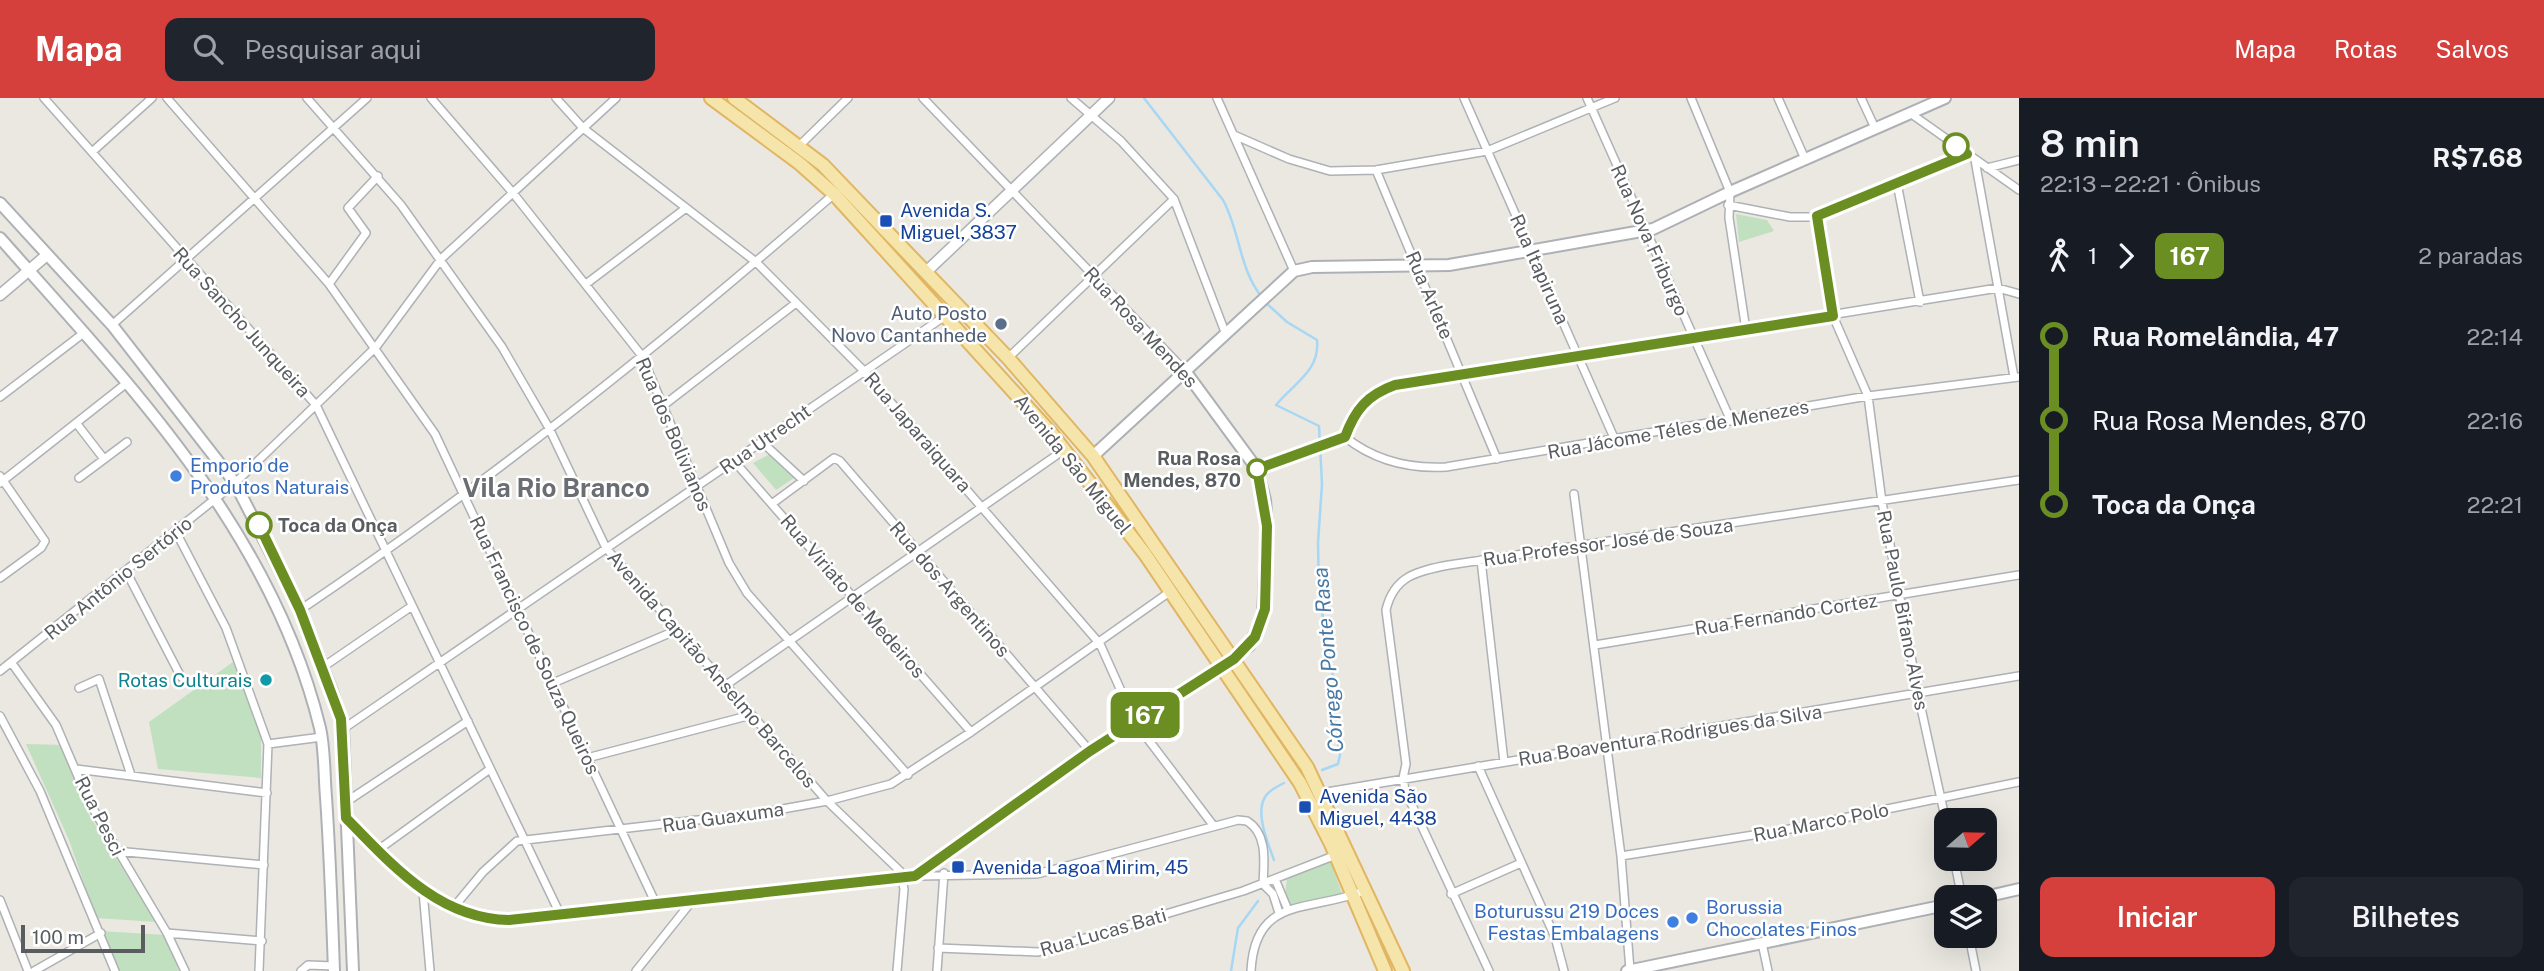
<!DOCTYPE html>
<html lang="pt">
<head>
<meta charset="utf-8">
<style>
	:root { --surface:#171b24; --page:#20242c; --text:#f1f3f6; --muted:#9ea1a6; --accent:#d53f3c }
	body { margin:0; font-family:"Public Sans",sans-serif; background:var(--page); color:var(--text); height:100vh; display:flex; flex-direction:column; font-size:26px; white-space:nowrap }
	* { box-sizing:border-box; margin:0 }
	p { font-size:23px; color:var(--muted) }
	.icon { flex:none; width:38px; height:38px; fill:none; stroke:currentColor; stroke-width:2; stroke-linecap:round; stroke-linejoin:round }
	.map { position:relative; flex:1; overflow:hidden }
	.panel { display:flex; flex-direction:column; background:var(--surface); width:525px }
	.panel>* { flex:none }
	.badge { padding:0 14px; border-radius:10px; font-size:24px; line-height:46px }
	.needle { width:46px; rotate:70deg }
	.fabs { position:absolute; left:1934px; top:710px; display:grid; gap:14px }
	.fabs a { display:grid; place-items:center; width:63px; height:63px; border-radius:14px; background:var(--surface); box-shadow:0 7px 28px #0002; font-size:35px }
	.scale { position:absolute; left:21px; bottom:18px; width:124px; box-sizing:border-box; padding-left:7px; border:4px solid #595d60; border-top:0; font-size:19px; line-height:24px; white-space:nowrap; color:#595d60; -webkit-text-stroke:5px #fff; paint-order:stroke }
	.map>.badge { position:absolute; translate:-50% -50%; box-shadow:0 0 0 4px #fff }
	.legs { display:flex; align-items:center; gap:10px; height:77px; padding:0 21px; font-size:23px }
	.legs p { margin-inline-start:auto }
	.headline { display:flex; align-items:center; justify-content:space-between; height:119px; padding:0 21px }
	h1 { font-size:38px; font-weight:600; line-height:52px }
	.action { display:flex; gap:14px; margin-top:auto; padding:14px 21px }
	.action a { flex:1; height:80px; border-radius:14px; background:var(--accent); color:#fff; font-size:28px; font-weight:600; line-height:80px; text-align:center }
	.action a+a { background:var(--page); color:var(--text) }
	ul { padding:0 21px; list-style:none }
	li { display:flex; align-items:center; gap:24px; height:84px; font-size:26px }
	li i { display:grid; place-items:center; width:10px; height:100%; margin:0 9px; background:currentColor }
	li i::after { content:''; width:18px; height:18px; margin:-9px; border:5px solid; border-radius:50%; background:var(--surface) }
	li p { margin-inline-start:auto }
	li:first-child i { background:linear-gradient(#0000 50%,currentColor 0) }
	li:last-child i { background:linear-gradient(currentColor 50%,#0000 0) }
	header { display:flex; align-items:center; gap:42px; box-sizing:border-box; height:98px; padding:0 35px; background:var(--accent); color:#fff }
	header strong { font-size:33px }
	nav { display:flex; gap:38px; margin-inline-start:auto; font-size:24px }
	.search { width:490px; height:63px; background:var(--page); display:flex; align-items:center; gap:18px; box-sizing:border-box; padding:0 24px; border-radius:14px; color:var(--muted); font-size:26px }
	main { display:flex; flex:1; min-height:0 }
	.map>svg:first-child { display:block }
</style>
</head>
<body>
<header>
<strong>Mapa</strong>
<div class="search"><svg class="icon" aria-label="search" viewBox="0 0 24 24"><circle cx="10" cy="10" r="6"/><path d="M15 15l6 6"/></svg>Pesquisar aqui</div>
<nav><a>Mapa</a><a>Rotas</a><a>Salvos</a></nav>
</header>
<main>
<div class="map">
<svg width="2019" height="873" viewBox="0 0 2019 873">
	<rect width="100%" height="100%" fill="#eae8e1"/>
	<path fill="#c1e0bf" d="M 1736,116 L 1767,122 L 1774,133 L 1739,144 Z
		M 772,355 L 797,378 L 776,392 L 753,365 Z
		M 233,564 L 261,638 L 261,680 L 158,671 L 149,624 Z
		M 26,646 L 64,647 L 88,715 L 156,824 L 96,820 L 69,742 Z
		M 1330,762 L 1342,796 L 1291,808 L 1285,796 L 1287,781 Z
		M 100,833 L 166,837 L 179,873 L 117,873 Z"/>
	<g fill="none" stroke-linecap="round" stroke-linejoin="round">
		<path stroke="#a6d7f5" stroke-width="2.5" d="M 1144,0 L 1223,102 C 1240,133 1239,170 1261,198
			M 1265,204 L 1287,224 L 1317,242 C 1320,273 1294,285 1276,307 L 1319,328 L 1322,386 L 1318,445 L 1319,496 L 1336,595 L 1336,633 L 1340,657 L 1338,666 L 1322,672
			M 1274,762 C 1268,745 1255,716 1265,699 C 1268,693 1278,688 1284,685
			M 1231,873 L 1238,830 L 1258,803"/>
		<defs>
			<path id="minor" d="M 44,0 L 316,307 L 560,816
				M 167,0 L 329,186 L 435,336 L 656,806
				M 307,0 L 401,107 L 502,249 L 549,330 L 606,450 L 827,703 L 900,773 L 904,791 L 897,873
				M 431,0 L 513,95 L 642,258 L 729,465 L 747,495 L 908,677
				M 556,0 L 583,30 L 756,164 L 863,272 L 1100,546 L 1135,624 L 1213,727
				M 923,0 L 1185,273
				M 1071,0 L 1121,43 L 1174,101 L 1225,234
				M 1217,0 L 1294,173
				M 1464,0 L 1615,342
				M 1587,0 L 1731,323
				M 1691,0 L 1730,94 L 1729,120 L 1746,232
				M 1778,0 L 1805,61
				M 1861,0 L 1875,30
				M 1910,15 L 2019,92
				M 1234,37 L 1289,61 L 1330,73 L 1376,72 L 1487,53 L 1615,0
				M 800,47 L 848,0
				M 92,54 L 152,0
				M 1975,62 L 2014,279
				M 1987,70 L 2019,62
				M 1376,72 L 1497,361
				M 1897,85 L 1920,204
				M 1728,107 L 1790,119 L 1813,119 L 1967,56
				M 1817,118 L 1833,218 L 1868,298 L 1882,404 L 1918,596 L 1946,724
				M 329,186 L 366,135 L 348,110 L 378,78
				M 586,186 L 686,110
				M 112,227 L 367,0
				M 1008,260 L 1174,101
				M 0,299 L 85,234
				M 664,307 L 796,205
				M 77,326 L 104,361
				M 1345,339 C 1375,363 1408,371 1446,369 L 1868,298 L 2019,279
				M 762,344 L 804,383
				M 734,363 L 971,634
				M 1257,371 L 1345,339 C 1355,312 1367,297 1395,287 L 1998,190 L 2019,196
				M 0,378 L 45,443 L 41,450 L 0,480
				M 79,380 L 127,344
				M 0,385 L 128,284
				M 1574,396 L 1621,758 L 1630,872
				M 773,405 L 834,360 L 840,363 L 1090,653
				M 176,434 L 226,530 L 268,646 L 259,873
				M 1481,462 L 1504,664
				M 127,475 L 181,579
				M 300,512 C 487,386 665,244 834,96
				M 1595,547 L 2019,477
				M 11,564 L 56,627 L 89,704 L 167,835 L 185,873
				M 323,569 L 412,508
				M 0,573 L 235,385 L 376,249 L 441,161 L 616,0
				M 553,585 L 677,532
				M 726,587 L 1064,352
				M 79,590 L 99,581 L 131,677
				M 0,618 L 40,693 L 115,873
				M 343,631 L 945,218
				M 268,646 L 322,639
				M 587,660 L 751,617
				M 1478,668 L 1555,839 L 1564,873
				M 76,671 L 267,695
				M 1321,695 L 2019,578
				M 346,704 L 468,623
				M 346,720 C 389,764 433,814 497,822 L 904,781 L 915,778 L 935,765 L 1090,653 L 1222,568
				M 378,752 L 490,671
				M 116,753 L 264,767
				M 1621,758 L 1785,732 L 2019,684
				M 1954,761 L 1962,800
				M 919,778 L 1037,776 L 1238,722 L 1247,723 C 1268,736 1264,764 1263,786
				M 1275,781 L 1288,812
				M 1263,786 L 1273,796 L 1279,815
				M 423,793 L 430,873
				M 1451,796 L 1521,765
				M 0,802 L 28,873
				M 453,810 L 483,774 L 517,743 L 766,714 L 827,703 L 891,686 L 971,634 L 1171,493
				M 167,835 L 262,843
				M 1969,838 L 1976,873
				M 1762,845 L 1768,873
				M 938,850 L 1038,854 L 1243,793 L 1336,757
				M 34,873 L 101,835
				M 301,873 L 308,867 L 334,868
				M 636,873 L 692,803
				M 937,873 L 944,775
				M 1251,873 C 1255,795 1313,815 1366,792
				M 1489,873 L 1405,692 L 1403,680 L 1406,666 L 1386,512 C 1394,478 1417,473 1449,467 L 2019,382"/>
			<path id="tertiary" d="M 926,174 L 1109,0
				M 0,197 L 47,157"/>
			<path id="secondary" d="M 0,105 L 112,227 L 235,385 L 300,512 L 332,593 L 343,631 L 353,873
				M 0,140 C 130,287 272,433 320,630 C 325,652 324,676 326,699 C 330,757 332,815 334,873
				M 1185,273 L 1257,371 L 1265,402 L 1267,428 L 1263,519 L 1249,548 L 1222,568
				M 1093,358 L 1294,173 L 1312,169 L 1449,167 L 1653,131 L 1730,94 L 1945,0
				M 1980,800 L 2019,791
				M 1627,873 L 1946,807"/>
			<path id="primary" d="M 711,0 L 799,65 L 834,96 L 1051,335 L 1145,456 L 1300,685 L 1331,746 L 1385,873
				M 734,0 L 823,67 L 1008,260 L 1093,358 L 1307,669 L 1403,873"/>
		</defs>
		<use href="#minor" stroke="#aeb1b5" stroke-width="10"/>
		<use href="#tertiary" stroke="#aeb1b5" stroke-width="13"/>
		<use href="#secondary" stroke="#adb1b5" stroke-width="14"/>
		<use href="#primary" stroke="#e1b663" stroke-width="16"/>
		<use href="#minor" stroke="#fff" stroke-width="7"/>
		<use href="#tertiary" stroke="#fff" stroke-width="10"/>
		<use href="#secondary" stroke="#fff" stroke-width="10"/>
		<use href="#primary" stroke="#f5e5ab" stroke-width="12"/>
	</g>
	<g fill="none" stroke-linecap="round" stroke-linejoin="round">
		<defs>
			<path id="line-1" d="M 259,427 L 300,512 L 341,621 L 346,720 C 392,767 439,821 509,822 L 915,778 L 1090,653 L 1234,561 L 1255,539 L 1265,511 L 1267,428 L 1257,371 L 1345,339 C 1355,312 1367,297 1395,287 L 1833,218 L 1817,118 L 1967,56 L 1956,48"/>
		</defs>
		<use href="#line-1" stroke="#fff" stroke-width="16"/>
		<use href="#line-1" stroke="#6b8e23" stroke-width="10"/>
	</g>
	<g fill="#fff" stroke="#6b8e23" stroke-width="3.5">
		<circle cx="1956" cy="48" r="12"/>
		<circle cx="1257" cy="371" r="9"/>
		<circle cx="259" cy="427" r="12"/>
	</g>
	<g fill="#1a4fb4" stroke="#fff" stroke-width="2.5">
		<rect x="879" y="116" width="14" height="14" rx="3.5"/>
		<rect x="1298" y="702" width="14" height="14" rx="3.5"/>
		<rect x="951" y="762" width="14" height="14" rx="3.5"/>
	</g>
	<circle fill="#5c6f8a" stroke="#fff" stroke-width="2.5" cx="1001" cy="226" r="7"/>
	<g fill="#3f7fe0" stroke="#fff" stroke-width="2.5">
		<circle cx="176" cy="378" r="7"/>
		<circle cx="1692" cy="820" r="7"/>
		<circle cx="1673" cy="824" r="7"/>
	</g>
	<circle fill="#0f9aa8" stroke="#fff" stroke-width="2.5" cx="266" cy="582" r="7"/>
	<g text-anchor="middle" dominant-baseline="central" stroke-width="5" stroke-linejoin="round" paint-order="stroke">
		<g font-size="19" fill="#164399" stroke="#fff" text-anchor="start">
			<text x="900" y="112">Avenida S.<tspan x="900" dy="22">Miguel, 3837</tspan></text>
			<text x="1319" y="698">Avenida São<tspan x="1319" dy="22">Miguel, 4438</tspan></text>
			<text x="972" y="769">Avenida Lagoa Mirim, 45</text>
		</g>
		<g font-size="19" fill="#595d60" stroke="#fff">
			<text transform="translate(1650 142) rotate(66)">Rua Nova Friburgo</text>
			<text transform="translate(1540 171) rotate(66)">Rua Itapiruna</text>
			<text transform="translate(1430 197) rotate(67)">Rua Arlete</text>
			<text transform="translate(242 224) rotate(48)">Rua Sancho Junqueira</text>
			<text transform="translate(1141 229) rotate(47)">Rua Rosa Mendes</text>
			<text transform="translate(1678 331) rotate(-10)">Rua Jácome Téles de Menezes</text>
			<text transform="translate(918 334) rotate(49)">Rua Japaraiquara</text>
			<text transform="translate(674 336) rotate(67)">Rua dos Bolivianos</text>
			<text transform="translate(765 341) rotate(-35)">Rua Utrecht</text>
			<text transform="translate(1073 366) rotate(51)">Avenida São Miguel</text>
			<text transform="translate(1608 444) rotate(-8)">Rua Professor José de Souza</text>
			<text transform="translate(118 480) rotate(-39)">Rua Antônio Sertório</text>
			<text transform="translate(950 491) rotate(49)">Rua dos Argentinos</text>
			<text transform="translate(853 498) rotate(49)">Rua Viriato de Medeiros</text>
			<text transform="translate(1903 512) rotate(79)">Rua Paulo Bifano Alves</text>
			<text transform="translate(1786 516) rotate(-9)">Rua Fernando Cortez</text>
			<text transform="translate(535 547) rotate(65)">Rua Francisco de Souza Queiros</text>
			<text transform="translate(712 571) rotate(49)">Avenida Capitão Anselmo Barcelos</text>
			<text transform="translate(1670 637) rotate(-9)">Rua Boaventura Rodrigues da Silva</text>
			<text transform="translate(100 718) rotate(63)">Rua Pesci</text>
			<text transform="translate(723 719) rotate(-8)">Rua Guaxuma</text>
			<text transform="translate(1821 724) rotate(-11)">Rua Marco Polo</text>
			<text transform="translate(1103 834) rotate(-16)">Rua Lucas Bati</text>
		</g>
		<g font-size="19" fill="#4e5e75" stroke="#fff" text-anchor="end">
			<text x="987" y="215">Auto Posto<tspan x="987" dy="22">Novo Cantanhede</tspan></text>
		</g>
		<g font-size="19" font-weight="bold" fill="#595d60" stroke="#fff" text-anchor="end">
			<text x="1241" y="360">Rua Rosa<tspan x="1241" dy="22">Mendes, 870</tspan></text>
			<text x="278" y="427" text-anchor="start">Toca da Onça</text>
		</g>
		<g font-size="19" fill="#366cbe" stroke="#fff" text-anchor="start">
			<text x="190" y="367">Emporio de<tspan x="190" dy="22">Produtos Naturais</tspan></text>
			<text x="1706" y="809">Borussia<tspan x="1706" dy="22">Chocolates Finos</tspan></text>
			<text x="1659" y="813" text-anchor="end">Boturussu 219 Doces<tspan x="1659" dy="22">Festas Embalagens</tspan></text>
		</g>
		<g font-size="19" fill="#0d838f" stroke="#fff" text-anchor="end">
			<text x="252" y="582">Rotas Culturais</text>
		</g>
		<g font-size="21" font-style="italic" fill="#4779a4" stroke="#fff">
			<text transform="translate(1328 562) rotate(-95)">Córrego Ponte Rasa</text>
		</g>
		<g font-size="26" font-weight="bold" fill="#6a6e72" stroke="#fff">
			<text x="556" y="389">Vila Rio Branco</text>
		</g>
	</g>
</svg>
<div class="fabs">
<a><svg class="needle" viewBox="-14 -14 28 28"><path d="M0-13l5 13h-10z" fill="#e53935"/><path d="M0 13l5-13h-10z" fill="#9ea1a6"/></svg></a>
<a><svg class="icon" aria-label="layers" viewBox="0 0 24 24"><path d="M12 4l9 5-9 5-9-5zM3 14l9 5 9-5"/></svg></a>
</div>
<div class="scale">100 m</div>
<b class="badge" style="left:1145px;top:617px;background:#6b8e23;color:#fff">167</b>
</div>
<section class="panel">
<div class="headline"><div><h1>8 min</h1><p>22:13 – 22:21 · Ônibus</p></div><b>R$7.68</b></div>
<div class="legs"><svg class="icon" aria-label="walk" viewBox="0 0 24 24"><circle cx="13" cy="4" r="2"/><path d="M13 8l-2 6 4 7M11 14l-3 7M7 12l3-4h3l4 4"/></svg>1<svg class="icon" aria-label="forward" viewBox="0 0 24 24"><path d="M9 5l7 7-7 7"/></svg><b class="badge" style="background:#6b8e23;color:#fff">167</b><p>2 paradas</p></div>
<ul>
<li><i style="color:#6b8e23"></i><b>Rua Romelândia, 47</b><p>22:14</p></li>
<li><i style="color:#6b8e23"></i><span>Rua Rosa Mendes, 870</span><p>22:16</p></li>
<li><i style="color:#6b8e23"></i><b>Toca da Onça</b><p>22:21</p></li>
</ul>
<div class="action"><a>Iniciar</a><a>Bilhetes</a></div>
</section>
</main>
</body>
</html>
